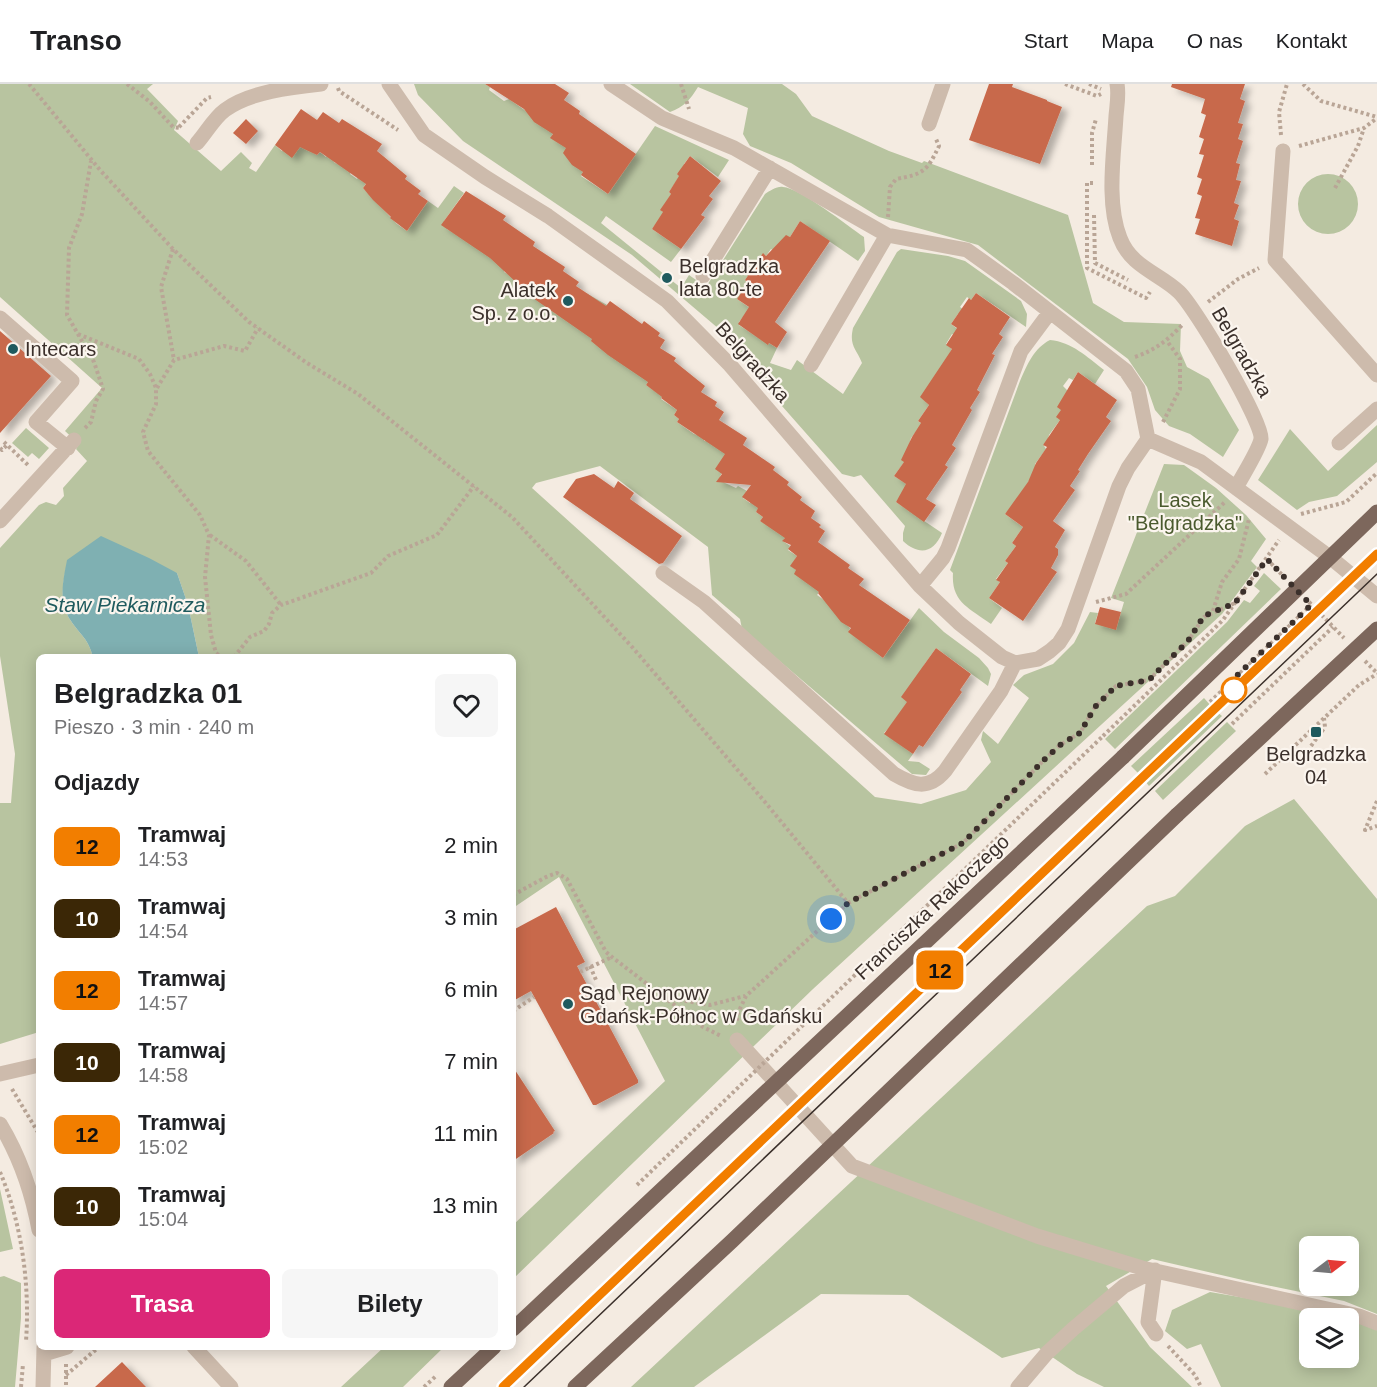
<!DOCTYPE html>
<html lang="pl">
<head>
<meta charset="utf-8">
<style>
	:root { --surface:#fff; --page:#f6f6f6; --text:#202124; --muted:#757577; --line:#e0e0e0; --accent:#db2777 }
	body { margin:0; font-family:Helvetica,sans-serif; background:var(--page); color:var(--text); height:100vh; display:flex; flex-direction:column; font-size:22px; white-space:nowrap }
	* { box-sizing:border-box; margin:0 }
	p { font-size:20px; color:var(--muted) }
	.icon { flex:none; width:33px; height:33px; fill:none; stroke:currentColor; stroke-width:2; stroke-linecap:round; stroke-linejoin:round }
	.map { position:relative; flex:1; overflow:hidden }
	.drawer { position:absolute; left:36px; top:570px; width:480px; height:696px; display:flex; flex-direction:column; background:var(--surface); border-radius:9px; box-shadow:0 3px 15px #0003 }
	.drawer>* { flex:none }
	.badge { padding:0 12px; border-radius:9px; font-size:21px; line-height:39px }
	.needle { width:39px; rotate:74deg }
	.controls { position:absolute; left:1299px; top:1152px; display:grid; gap:12px }
	.controls a { display:grid; place-items:center; width:60px; height:60px; border-radius:9px; background:var(--surface); box-shadow:0 3px 15px #0003; font-size:30px }
	.you { position:absolute; width:30px; height:30px; margin:-15px; border:4px solid #fff; border-radius:50%; background:#1a73e8; box-shadow:0 0 0 9px #1a73e833 }
	.map>.badge { position:absolute; translate:-50% -50%; box-shadow:0 0 0 3px #fff }
	h2 { padding:0 18px; font-size:22px; line-height:54px }
	.round { display:grid; place-items:center; flex:none; width:63px; height:63px; border-radius:9px; background:var(--page) }
	.overview { display:flex; align-items:center; justify-content:space-between; height:102px; padding:0 18px }
	h1 { font-size:28px; font-weight:700; line-height:45px }
	.primary-button { display:flex; gap:12px; margin-top:auto; padding:12px 18px }
	.primary-button a { flex:1; height:69px; border-radius:9px; background:var(--accent); color:#fff; font-size:24px; font-weight:700; line-height:69px; text-align:center }
	.primary-button a+a { background:var(--page); color:var(--text) }
	ul { padding:0; list-style:none }
	li { display:flex; align-items:center; gap:18px; height:72px; padding:0 18px }
	li div { flex:1 }
	li b { display:block; font-size:22px }
	li em { font-style:normal }
	li .badge { min-width:66px; font-weight:700; text-align:center }
	header { display:flex; align-items:center; gap:36px; box-sizing:border-box; height:84px; padding:0 30px; background:var(--surface); border-bottom:2px solid var(--line) }
	header strong { font-size:28px }
	nav { display:flex; gap:33px; margin-inline-start:auto; font-size:21px }
	.map>svg:first-child { display:block }
</style>
</head>
<body>
<header>
<strong>Transo</strong>
<nav><a>Start</a><a>Mapa</a><a>O nas</a><a>Kontakt</a></nav>
</header>
<div class="map">
<svg width="1377" height="1303" viewBox="0 0 1377 1303">
	<defs>
		<filter id="shadow"><feDropShadow dx="6" dy="4" stdDeviation="3" flood-color="#0004"/></filter>
	</defs>
	<rect width="100%" height="100%" fill="#f4ebe1"/>
	<path fill="#b8c4a0" fill-rule="evenodd" d="M 0,0 L 153,0 L 147,5 L 178,37 L 174,46 L 221,87 L 241,68 L 252,79 L 249,84 L 256,88 L 275,61 L 282,67 L 285,64 L 301,61 L 317,71 L 320,68 L 326,73 L 328,70 L 335,79 L 354,83 L 350,90 L 357,95 L 359,92 L 367,98 L 363,104 L 397,140 L 407,147 L 428,117 L 438,124 L 454,102 L 464,109 L 444,137 L 450,141 L 447,145 L 508,181 L 504,188 L 521,196 L 518,203 L 525,207 L 527,205 L 556,230 L 558,228 L 567,234 L 566,237 L 586,209 L 607,221 L 650,295 L 646,301 L 662,312 L 661,315 L 677,326 L 674,331 L 679,335 L 677,338 L 694,350 L 705,353 L 704,357 L 735,356 L 720,393 L 725,399 L 736,404 L 738,402 L 747,407 L 743,414 L 750,419 L 752,416 L 760,422 L 756,428 L 763,433 L 760,437 L 787,451 L 783,457 L 790,462 L 788,466 L 797,472 L 791,482 L 821,505 L 817,511 L 824,516 L 850,544 L 849,548 L 883,574 L 919,524 L 944,548 L 979,574 L 988,584 L 991,590 L 988,602 L 936,564 L 924,581 L 911,620 L 884,649 L 913,670 L 908,677 L 919,678 L 930,685 L 926,691 L 912,690 L 742,545 L 740,535 L 712,511 L 708,463 L 600,382 L 536,399 L 532,404 L 875,713 L 921,720 L 966,706 L 991,678 L 981,656 L 983,647 L 998,660 L 1029,614 L 1013,601 L 1024,591 L 1053,580 L 1074,559 L 1090,528 L 1098,529 L 1095,539 L 1116,545 L 1124,518 L 1111,514 L 1164,380 L 1184,381 L 1216,404 L 1246,431 L 1266,455 L 1251,477 L 1257,483 L 1222,530 L 813,905 L 513,1195 L 513,1141 L 665,997 L 559,793 L 513,824 L 513,573 L 199,573 L 188,521 L 177,489 L 68,476 C 63,497 58,518 71,537 C 81,552 88,554 93,573 L 39,573 L 39,948 L 0,960 L 0,719 L 11,719 L 15,670 L 0,572 L 0,464 L 39,421 L 46,418 L 56,421 L 64,412 L 63,404 L 87,377 L 76,365 L 79,360 L 65,347 L 102,304 L 0,213 Z
		M 414,0 L 485,0 L 490,3 L 489,6 L 504,17 L 509,15 L 554,47 L 551,54 L 568,62 L 564,70 L 571,75 L 583,88 L 581,92 L 608,110 L 655,42 L 729,76 L 718,93 L 690,72 L 684,80 L 686,82 L 680,90 L 677,89 L 680,92 L 669,108 L 672,111 L 661,126 L 664,129 L 652,145 L 681,165 L 671,178 L 606,132 L 601,139 L 681,204 L 689,191 L 706,203 L 765,110 C 770,107 777,102 783,103 C 800,104 848,142 864,153 L 865,167 L 858,177 L 800,137 L 790,153 L 786,152 L 775,168 L 771,165 L 766,172 L 763,170 L 745,196 L 748,199 L 744,205 L 746,207 L 737,215 L 750,224 L 739,238 L 739,241 L 768,260 L 769,259 L 777,264 L 770,279 L 791,286 L 797,276 L 843,310 L 862,279 C 856,264 849,262 853,244 L 897,168 L 901,165 L 948,172 L 965,177 L 1021,217 L 1027,230 L 1026,243 L 976,209 L 971,216 L 967,213 L 960,223 L 967,228 L 958,230 L 951,240 L 960,247 L 956,252 L 952,250 L 946,260 L 952,265 L 926,318 L 929,321 L 918,337 L 922,340 L 911,354 L 905,377 L 894,392 L 908,401 L 896,418 L 942,449 C 934,469 919,472 903,457 L 903,449 L 905,442 L 861,391 L 854,393 L 842,390 L 767,305 L 719,245 L 632,171 L 463,57 L 418,11 Z
		M 630,0 L 782,0 L 796,10 L 812,32 L 889,67 L 922,79 L 924,77 L 1068,131 L 1093,219 L 1124,238 L 1181,240 L 1180,267 L 1187,283 L 1209,295 L 1239,346 L 1223,373 L 1190,350 L 1169,342 L 1155,326 L 1147,303 L 1128,275 L 978,161 L 879,133 L 791,79 L 750,62 L 743,50 L 748,24 L 698,3 C 690,16 684,23 670,28 Z
		M1298 120a30 30 0 1 1 60 0a30 30 0 1 1-60 0Z
		M 1050,256 C 1072,258 1087,273 1104,286 L 1095,300 L 1078,288 L 1073,296 L 1069,294 L 1063,302 L 1069,308 L 1061,326 L 1060,336 L 1049,351 L 1047,361 L 1043,360 L 1046,365 L 1035,380 L 1038,383 L 1028,398 L 1030,401 L 1005,430 L 1023,443 L 1012,459 L 1016,462 L 1005,477 L 1008,479 L 996,495 L 1000,498 L 989,514 L 1002,524 L 991,540 C 969,524 951,518 953,489 L 950,486 L 1020,297 C 1027,281 1034,264 1050,256 Z
		M 1377,341 L 1377,378 L 1337,412 L 1309,418 L 1297,426 L 1258,396 L 1290,345 L 1328,387 Z
		M 26,344 L 49,364 L 39,375 L 32,369 L 28,373 L 12,359 Z
		M 1264,489 L 1281,505 L 1115,665 L 1105,655 L 1227,538 L 1244,516 L 1250,519 L 1260,507 L 1254,502 Z
		M 1204,614 L 1211,622 L 1139,690 L 1131,682 Z
		M 1217,628 L 1222,632 L 1149,702 L 1145,697 Z
		M 1227,638 L 1236,647 L 1163,716 L 1155,707 Z
		M 1294,715 L 1377,815 L 1377,1230 L 1344,1217 L 1247,1197 L 1152,1175 L 1106,1202 L 1150,1263 L 1192,1303 L 1104,1303 L 1077,1290 L 1039,1264 L 1002,1274 L 908,1211 L 821,1210 L 694,1303 L 631,1303 L 1147,822 L 1175,812 L 1245,742 ZM 1310,1162 L 1348,1162 L 1348,1202 L 1310,1202 Z
		M 0,1105 L 13,1165 L 0,1168 Z
		M 4,1192 L 21,1199 L 21,1234 L 15,1303 L 0,1303 L 0,1193 Z
		M 1210,1208 L 1293,1222 L 1347,1234 L 1310,1234 L 1310,1274 L 1348,1274 L 1349,1235 L 1377,1243 L 1377,1303 L 1221,1303 L 1201,1260 L 1187,1265 L 1165,1247 L 1172,1226 Z
		M 384,1263 L 444,1263 L 403,1303 L 341,1303 Z"/>
	<path fill="#7fb0b2" d="M 101,452 L 149,474 L 177,489 L 188,521 L 199,573 L 93,573 C 88,554 81,552 71,537 C 58,518 63,497 67,476 Z"/>
	<path fill="#c8694b" filter="url(#shadow)" d="M 485,0 L 555,0 L 569,9 L 564,16 L 580,27 L 579,30 L 636,70 L 608,110 L 581,91 L 583,88 L 572,81 L 563,69 L 566,64 L 550,54 L 553,50 L 534,38 L 524,25 Z
		M 989,0 L 1013,0 L 1012,3 L 1047,16 L 1047,17 L 1062,23 L 1040,80 L 969,56 Z
		M 1172,0 L 1245,0 L 1240,15 L 1245,17 L 1238,39 L 1243,40 L 1238,55 L 1243,57 L 1236,79 L 1240,80 L 1236,96 L 1241,97 L 1234,119 L 1239,121 L 1234,135 L 1239,137 L 1232,162 L 1195,150 L 1200,135 L 1195,134 L 1202,112 L 1197,110 L 1202,95 L 1197,93 L 1204,71 L 1199,70 L 1204,55 L 1199,53 L 1206,31 L 1201,29 L 1205,15 L 1171,3 Z
		M 301,25 L 317,36 L 323,28 L 339,39 L 342,35 L 382,60 L 377,67 L 407,92 L 405,95 L 421,107 L 418,110 L 428,117 L 407,147 L 390,134 L 391,133 L 373,116 L 363,104 L 366,100 L 320,68 L 317,71 L 300,63 L 292,74 L 275,61 Z
		M 246,35 L 258,47 L 246,60 L 233,49 Z
		M 690,72 L 721,97 L 709,112 L 713,115 L 701,131 L 705,133 L 681,165 L 652,145 L 663,128 L 660,126 L 671,110 L 669,108 L 679,92 L 677,90 Z
		M 466,107 L 506,132 L 503,136 L 535,158 L 533,162 L 565,183 L 563,187 L 579,198 L 576,202 L 606,222 L 610,217 L 642,240 L 644,237 L 660,249 L 658,252 L 665,256 L 660,264 L 676,274 L 674,277 L 705,302 L 701,308 L 717,318 L 715,322 L 724,328 L 719,336 L 747,354 L 743,361 L 775,383 L 773,386 L 789,398 L 787,401 L 802,413 L 800,416 L 815,427 L 811,434 L 821,441 L 819,443 L 825,447 L 818,458 L 850,481 L 848,484 L 864,495 L 859,501 L 910,536 L 883,574 L 848,548 L 851,544 L 841,538 L 818,509 L 819,508 L 794,490 L 796,486 L 790,482 L 797,472 L 788,465 L 791,461 L 782,457 L 785,454 L 760,437 L 763,433 L 756,428 L 758,424 L 742,413 L 751,401 L 716,398 L 722,390 L 715,385 L 725,370 L 677,338 L 679,335 L 674,331 L 677,326 L 661,314 L 662,313 L 646,301 L 648,298 L 608,271 L 591,257 L 592,255 L 533,214 L 490,174 L 441,141 Z
		M 800,137 L 830,157 L 775,238 L 787,248 L 777,264 L 769,259 L 768,261 L 738,240 L 749,223 L 737,215 L 748,199 L 745,196 L 763,169 L 766,172 L 786,151 L 790,153 Z
		M 976,209 L 1010,233 L 999,250 L 1003,253 L 992,270 L 995,271 L 977,306 L 980,308 L 970,324 L 972,326 L 952,361 L 956,364 L 945,381 L 948,383 L 926,415 L 936,421 L 924,438 L 896,418 L 906,400 L 894,392 L 904,378 L 901,376 L 912,353 L 921,339 L 918,337 L 929,321 L 920,313 L 952,265 L 946,261 L 957,244 L 951,240 L 969,214 L 971,216 Z
		M 0,247 L 51,292 L 0,349 Z
		M 1078,288 L 1117,316 L 1106,333 L 1111,337 L 1088,370 L 1078,386 L 1080,387 L 1070,402 L 1075,406 L 1053,437 L 1065,446 L 1055,463 L 1058,465 L 1058,471 L 1051,484 L 1057,488 L 1023,537 L 989,514 L 1000,498 L 996,496 L 1008,479 L 1005,477 L 1016,462 L 1012,459 L 1023,443 L 1005,430 L 1028,398 L 1036,379 L 1047,363 L 1043,361 L 1060,336 L 1056,333 L 1061,326 L 1057,323 Z
		M 594,390 L 614,404 L 618,397 L 634,409 L 630,415 L 682,452 L 663,479 L 659,480 L 563,413 L 576,395 Z
		M 1100,523 L 1121,528 L 1116,546 L 1095,540 Z
		M 936,564 L 971,590 L 960,606 L 962,608 L 923,663 L 919,661 L 913,670 L 884,650 L 907,618 L 901,613 Z
		M 556,823 L 585,878 L 577,882 L 638,996 L 638,999 L 596,1021 L 593,1021 L 531,907 L 513,917 L 513,846 Z
		M 513,983 L 555,1047 L 553,1048 L 554,1049 L 513,1077 Z
		M 122,1278 L 146,1303 L 95,1303 Z"/>
	<g fill="none" stroke-linecap="round" stroke-linejoin="round">
		<path stroke="#b9a596" stroke-width="4" stroke-dasharray="3 3" stroke-linecap="butt" d="M 29,0 L 100,86 L 173,165 L 249,238 L 307,279 L 358,310 L 512,433 L 633,564 L 765,718 L 848,819 L 746,912 L 737,931 L 737,939
			M 127,0 L 150,18 L 173,43 L 180,44
			M 681,0 L 689,25
			M 1065,0 L 1097,12 L 1101,10
			M 1089,0 L 1101,5
			M 1303,0 L 1321,17 L 1377,33
			M 338,4 L 339,7 L 398,46
			M 179,43 L 207,14 L 211,13
			M 1281,51 L 1279,28 L 1287,0
			M 1299,62 L 1364,44 L 1377,34
			M 1092,81 L 1092,49 L 1096,35
			M 1093,99 L 1087,99 L 1087,184 L 1146,214 L 1150,208
			M 1335,104 L 1358,62 L 1364,44
			M 1094,131 L 1095,179 L 1128,196
			M 888,133 L 890,103 L 896,95 C 924,90 927,87 939,62 L 936,55
			M 173,165 L 161,203 L 174,276
			M 1208,218 L 1238,195 L 1259,184
			M 78,250 L 139,275 L 150,290 L 156,304 L 156,320 L 143,348 L 148,367 L 200,431 L 209,451 L 205,493 L 211,551 L 216,569 L 221,573
			M 1135,273 C 1155,266 1168,256 1182,241
			M 157,304 L 174,276 L 224,262 L 245,267 L 258,244
			M 1163,338 L 1180,305 L 1180,275 L 1167,257
			M 85,344 L 91,338 L 96,317 L 103,305 L 94,278 L 67,231 L 69,164 L 82,130 L 91,77
			M 4,358 L 29,382
			M 0,364 L 2,366 L 7,361
			M 1301,430 L 1346,418 L 1377,389
			M 210,451 L 246,477 L 281,521
			M 1267,475 L 1285,494
			M 1096,518 L 1126,510 L 1225,418
			M 1309,518 L 1344,554
			M 1213,527 L 1222,498 L 1239,475 L 1249,435
			M 234,573 L 250,553 L 264,547 L 269,540 L 272,529 L 281,521 L 371,489 L 388,472 L 437,451 L 474,402
			M 1365,577 L 1377,589
			M 1210,618 L 1311,521
			M 1232,640 L 1333,543
			M 1103,652 L 1223,536 L 1279,456
			M 1311,662 L 1325,643 L 1324,634
			M 1265,690 L 1359,601 L 1377,590
			M 1377,717 L 1365,746 L 1377,742
			M 513,811 L 546,793 L 557,789 L 567,795 L 606,868 L 612,873 L 703,943 L 721,952
			M 848,819 L 963,759 L 1043,677 L 1060,661 L 1080,649 L 1095,623 L 1116,602 L 1149,596 L 1188,557 L 1204,533 L 1235,519
			M 590,882 L 596,896
			M 580,888 L 612,873
			M 667,914 L 710,921 L 745,912
			M 513,927 L 534,913
			M 12,1005 L 39,1050 L 38,1074
			M 0,1088 C 22,1140 30,1201 26,1257
			M 1168,1262 L 1195,1291 L 1201,1303
			M 66,1280 L 66,1303
			M 66,1291 L 99,1263
			M 21,1303 L 23,1280
			M 424,1303 L 436,1292"/>
		<path stroke="#cdbbac" stroke-width="15" d="M 389,0 L 424,51 L 485,93 L 548,132 L 667,217 L 730,281 L 920,502 L 959,539 L 1002,573 L 1015,579 L 1038,575 L 1050,567 L 1059,559 L 1068,545 L 1119,402 L 1128,384 L 1148,355 L 1138,305 L 1126,287 L 1013,199 L 967,166 L 887,151 L 734,64 L 662,34 L 611,0
			M 1117,0 C 1119,10 1117,21 1116,32 C 1114,69 1106,119 1120,154 C 1131,183 1159,189 1179,208 C 1195,223 1263,338 1261,355 C 1259,366 1241,394 1236,404
			M 929,40 L 943,0
			M 197,59 C 206,49 214,34 225,26 C 249,8 292,3 321,0
			M 1283,67 L 1275,176 L 1377,291
			M 703,192 L 770,84
			M 0,234 L 72,297 L 36,338 L 68,364
			M 811,281 L 887,151
			M 1148,355 L 1201,378 L 1331,474 L 1377,512
			M 1339,359 L 1377,325
			M 0,437 L 74,356
			M 663,489 L 704,518 L 894,690 C 913,701 928,707 945,687 L 1001,607 L 1015,579
			M 920,502 L 943,474 L 948,464 L 1021,267 L 1050,228
			M 737,956 L 852,1082 L 1037,1152 L 1142,1184 L 1359,1232 L 1377,1239
			M 0,990 L 39,981
			M 0,1040 C 20,1073 32,1108 39,1146
			M 194,1263 L 231,1303
			M 44,1270 L 67,1263
			M 43,1303 L 44,1263
			M 1018,1303 L 1047,1269 L 1073,1245 L 1124,1202 L 1155,1186 L 1148,1238 L 1156,1250"/>
		<path stroke="#7d675c" stroke-width="15" d="M 1123,673 L 1377,428
			M 1177,731 L 1377,545
			M 451,1303 L 494,1263"/>
		<path stroke="#3b302b" stroke-width="1.5" d="M 503,1303 L 1377,470
			M 524,1303 L 1377,490"/>
		<path stroke="#b9a596" stroke-width="4" stroke-dasharray="3 3" stroke-linecap="butt" d="M 637,1101 L 1103,652"/>
		<path stroke="#7d675c" stroke-width="15" d="M 513,1245 L 1123,673
			M 575,1303 L 732,1157 L 1177,731"/>
	</g>
	<g fill="none" stroke-linecap="round" stroke-linejoin="round">
		<defs>
			<path id="line" d="M 503,1303 L 1377,470"/>
		</defs>
		<use href="#line" stroke="#fff" stroke-width="14"/>
		<use href="#line" stroke="#f27e00" stroke-width="9"/>
		<path stroke="#3b302b" stroke-width="6" stroke-dasharray="0 10.8" d="M 831,835 L 848,819 L 963,759 L 1043,677 L 1060,661 L 1080,649 L 1095,623 L 1116,602 L 1149,596 L 1188,557 L 1204,532 L 1235,519 L 1267,475 L 1311,521 L 1225,603 L 1234,606"/>
	</g>
	<g fill="#1f5a5e" stroke="#fbf5ee" stroke-width="2">
		<circle cx="667" cy="194" r="6"/>
		<circle cx="568" cy="217" r="6"/>
		<circle cx="13" cy="265" r="6"/>
		<rect x="1310" y="642" width="12" height="12" rx="3"/>
		<circle cx="568" cy="920" r="6"/>
	</g>
	<circle fill="#fff" stroke="#f27e00" stroke-width="3" cx="1234" cy="606" r="12"/>
	<g text-anchor="middle" dominant-baseline="central" stroke-width="4.5" stroke-linejoin="round" paint-order="stroke">
		<g font-size="20" fill="#3b302b" stroke="#fbf5ee" text-anchor="start">
			<text x="679" y="182">Belgradzka<tspan x="679" dy="23">lata 80-te</tspan></text>
			<text x="556" y="206" text-anchor="end">Alatek<tspan x="556" dy="23">Sp. z o.o.</tspan></text>
			<text x="25" y="265">Intecars</text>
			<text x="1316" y="670" text-anchor="middle">Belgradzka<tspan x="1316" dy="23">04</tspan></text>
			<text x="580" y="909">Sąd Rejonowy<tspan x="580" dy="23">Gdańsk-Północ w Gdańsku</tspan></text>
		</g>
		<g font-size="20" fill="#3b302b" stroke="#fbf5ee">
			<text transform="translate(1242 268) rotate(60)">Belgradzka</text>
			<text transform="translate(753 278) rotate(48)">Belgradzka</text>
			<text transform="translate(932 823) rotate(-43)">Franciszka Rakoczego</text>
		</g>
		<g font-size="20" fill="#4a5a2e" stroke="#fbf5ee">
			<text x="1185" y="416">Lasek<tspan x="1185" dy="23">"Belgradzka"</tspan></text>
		</g>
		<g font-size="21" font-style="italic" fill="#1f5a5e" stroke="#fbf5ee">
			<text x="125" y="520">Staw Piekarnicza</text>
		</g>
	</g>
</svg>
<div class="controls">
<a><svg class="needle" viewBox="-14 -14 28 28"><path d="M0-13l5 13h-10z" fill="#e53935"/><path d="M0 13l5-13h-10z" fill="#757577"/></svg></a>
<a><svg class="icon" aria-label="layers" viewBox="0 0 24 24"><path d="M12 4l9 5-9 5-9-5zM3 14l9 5 9-5"/></svg></a>
</div>
<div class="you" style="left:831px;top:835px"></div>
<b class="badge" style="left:940px;top:886px;background:#f27e00;color:#111">12</b>
<section class="drawer">
<div class="overview"><div><h1>Belgradzka 01</h1><p>Pieszo · 3 min · 240 m</p></div><a class="round"><svg class="icon" aria-label="heart" viewBox="0 0 24 24"><path d="M12 20l-8-8c-3-5 5-10 8-4 3-6 11-1 8 4z"/></svg></a></div>
<h2>Odjazdy</h2>
<ul>
<li><span class="badge" style="background:#f27e00;color:#111">12</span><div><b>Tramwaj</b><p>14:53</p></div><em>2 min</em></li>
<li><span class="badge" style="background:#3b2706;color:#fff">10</span><div><b>Tramwaj</b><p>14:54</p></div><em>3 min</em></li>
<li><span class="badge" style="background:#f27e00;color:#111">12</span><div><b>Tramwaj</b><p>14:57</p></div><em>6 min</em></li>
<li><span class="badge" style="background:#3b2706;color:#fff">10</span><div><b>Tramwaj</b><p>14:58</p></div><em>7 min</em></li>
<li><span class="badge" style="background:#f27e00;color:#111">12</span><div><b>Tramwaj</b><p>15:02</p></div><em>11 min</em></li>
<li><span class="badge" style="background:#3b2706;color:#fff">10</span><div><b>Tramwaj</b><p>15:04</p></div><em>13 min</em></li>
</ul>
<div class="primary-button"><a>Trasa</a><a>Bilety</a></div>
</section>
</div>
</body>
</html>
